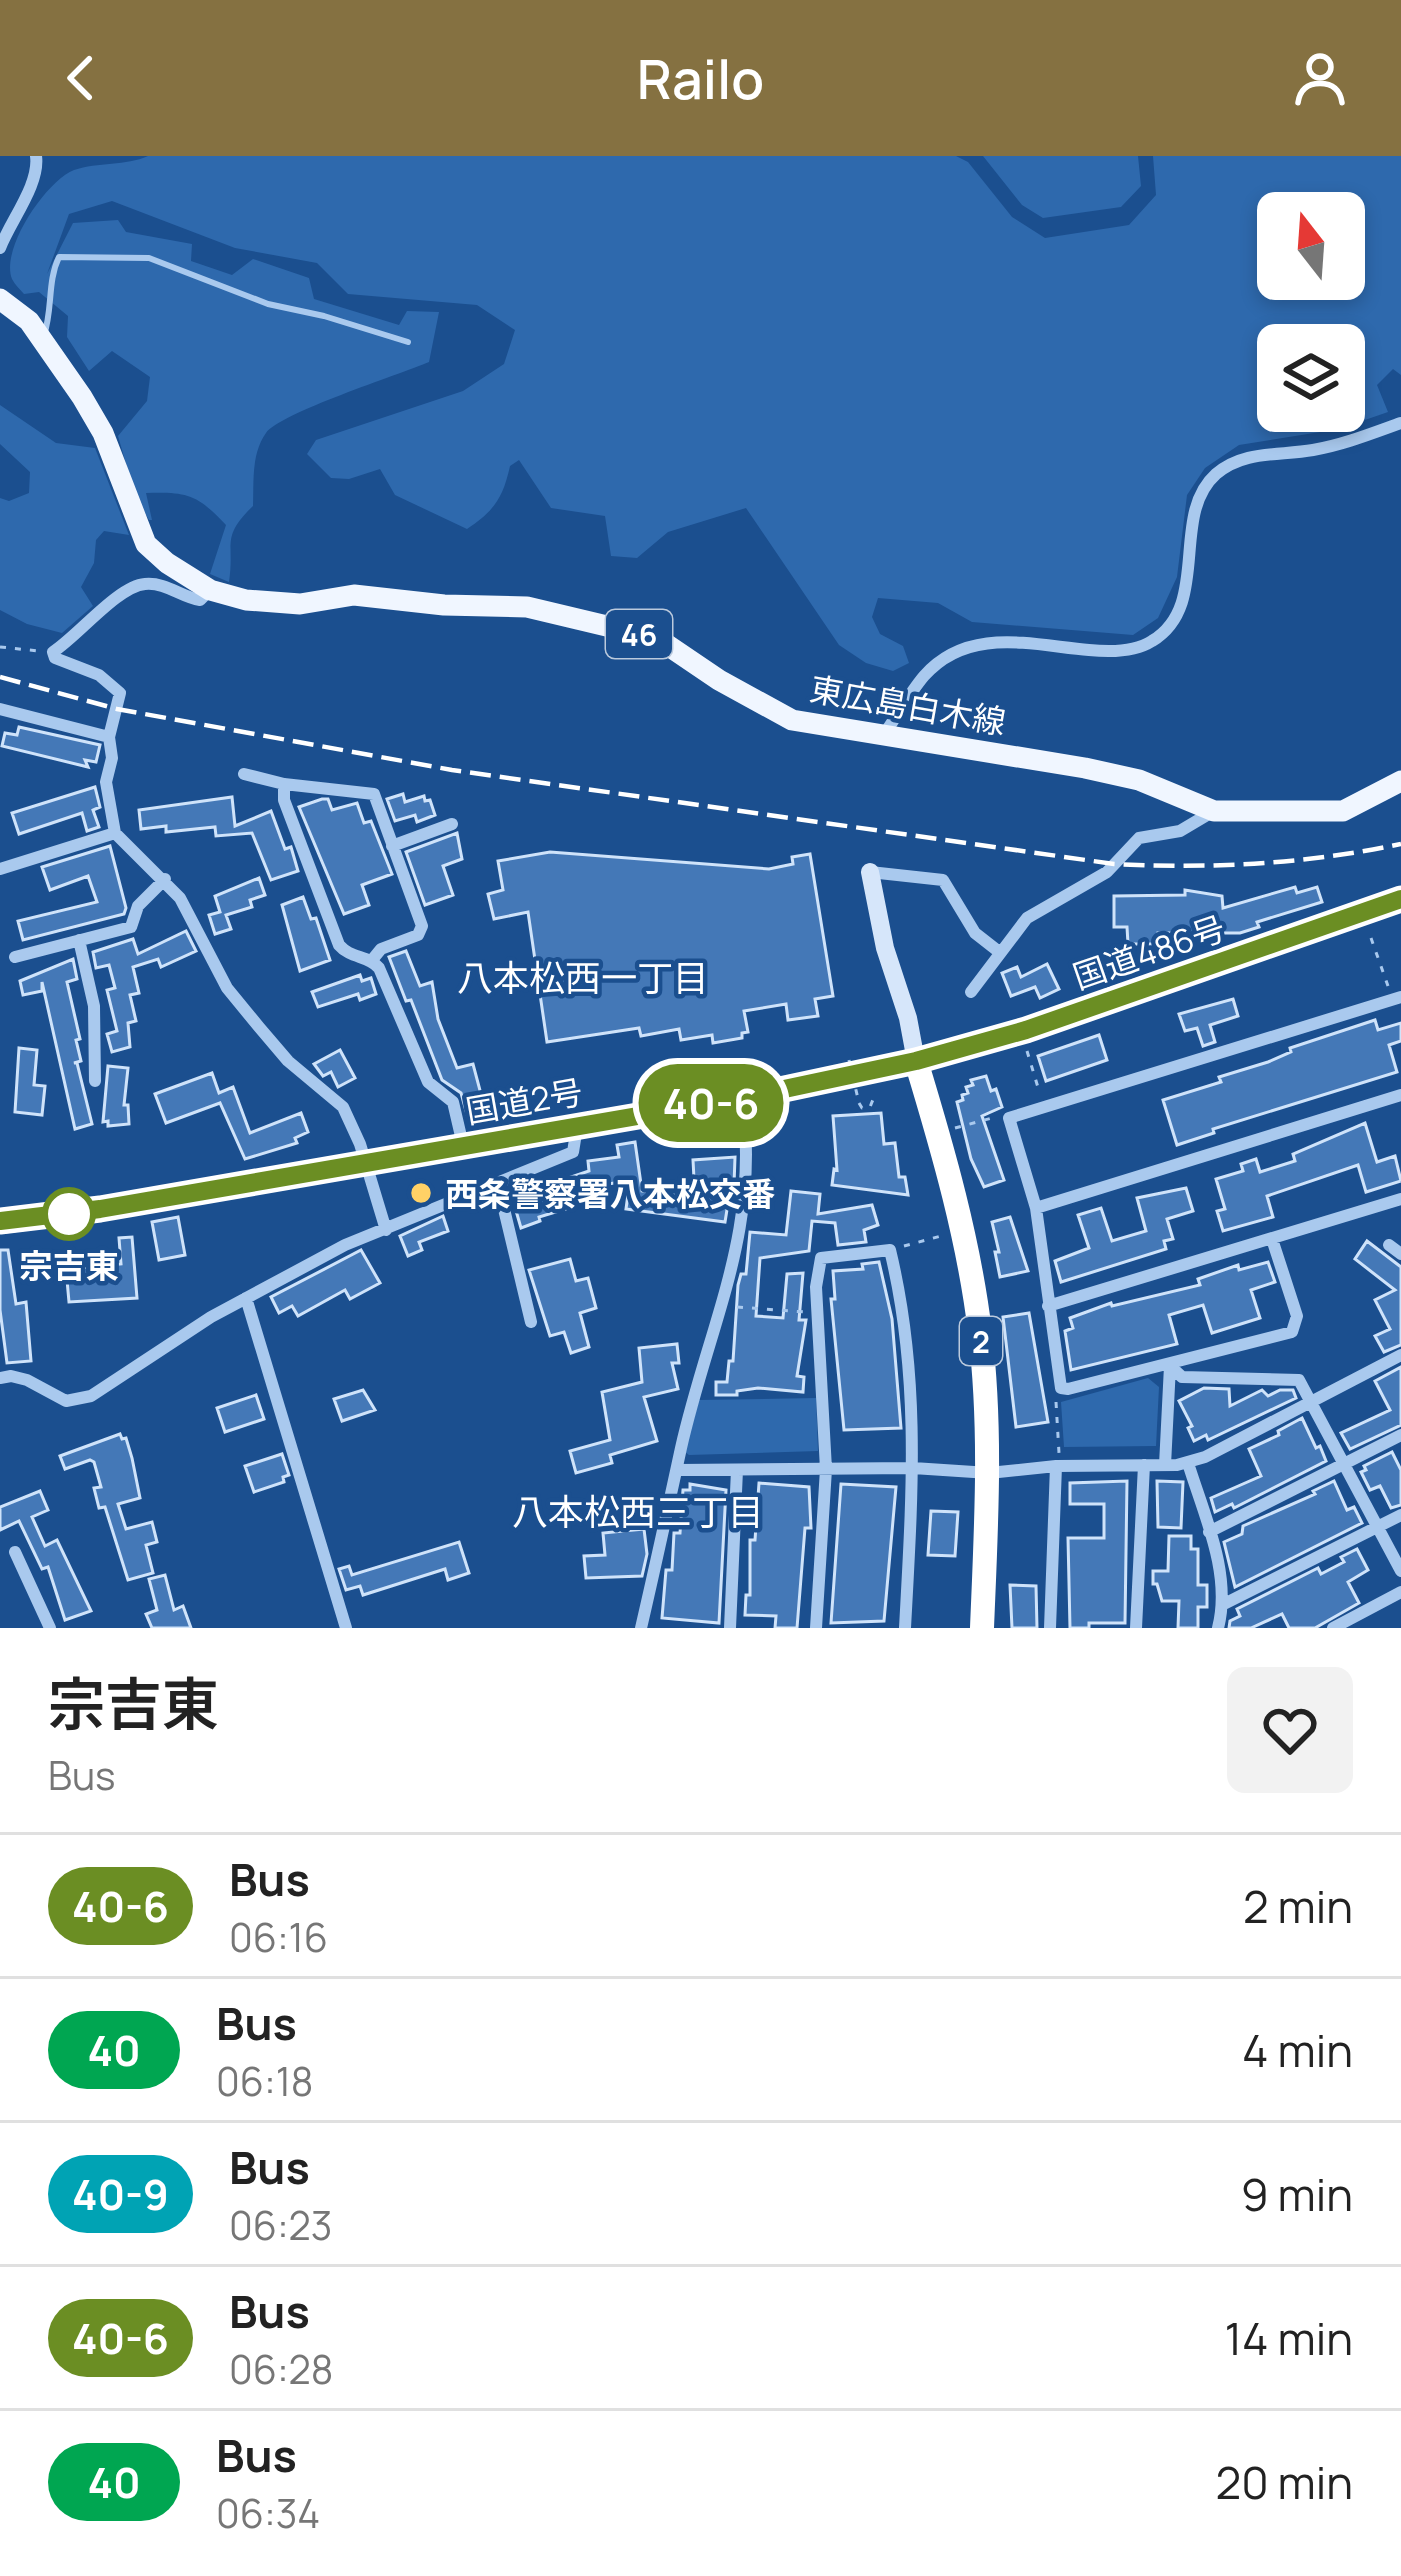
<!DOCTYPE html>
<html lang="en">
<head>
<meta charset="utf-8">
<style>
	:root { --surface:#fff; --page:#f2f2f2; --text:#222; --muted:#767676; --line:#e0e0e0; --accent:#857141 }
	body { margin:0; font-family:Manrope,"Noto Sans JP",sans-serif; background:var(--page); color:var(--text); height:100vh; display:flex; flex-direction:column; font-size:45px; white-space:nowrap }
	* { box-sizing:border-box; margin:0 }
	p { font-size:39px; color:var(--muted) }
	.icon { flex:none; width:66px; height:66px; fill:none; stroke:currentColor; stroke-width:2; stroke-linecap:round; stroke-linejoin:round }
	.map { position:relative; height:1472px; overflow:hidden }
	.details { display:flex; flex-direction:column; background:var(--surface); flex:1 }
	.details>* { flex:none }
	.badge { padding:0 24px; border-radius:39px; font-size:42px; line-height:78px }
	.needle { width:78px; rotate:343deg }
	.tools { position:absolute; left:1257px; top:36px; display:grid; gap:24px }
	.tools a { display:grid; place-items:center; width:108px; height:108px; border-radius:18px; background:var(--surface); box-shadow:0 6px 18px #0003; font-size:60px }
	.map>.badge { position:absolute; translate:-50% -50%; box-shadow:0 0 0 6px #fff }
	.round { display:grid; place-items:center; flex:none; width:126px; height:126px; border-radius:18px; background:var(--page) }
	.overview { display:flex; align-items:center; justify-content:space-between; height:204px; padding:0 48px }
	h1 { font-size:57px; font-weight:600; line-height:90px }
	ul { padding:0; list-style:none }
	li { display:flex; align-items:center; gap:36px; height:144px; padding:0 48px; border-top:3px solid var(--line) }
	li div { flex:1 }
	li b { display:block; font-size:45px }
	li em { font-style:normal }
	li .badge { min-width:132px; font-weight:700; text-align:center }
	header { display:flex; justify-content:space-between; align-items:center; height:156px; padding:0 48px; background:var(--accent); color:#fff; font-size:54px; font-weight:600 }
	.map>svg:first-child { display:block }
</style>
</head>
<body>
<header><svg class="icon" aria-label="back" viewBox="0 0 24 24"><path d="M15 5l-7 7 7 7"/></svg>Railo<svg class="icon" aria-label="person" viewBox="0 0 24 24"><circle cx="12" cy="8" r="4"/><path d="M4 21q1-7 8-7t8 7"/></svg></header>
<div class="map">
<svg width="1401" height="1472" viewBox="0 0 1401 1472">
	<rect width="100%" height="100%" fill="#1b4f8f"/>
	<path fill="#2e69ad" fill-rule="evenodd" d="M 148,0 L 956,0 L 968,6 L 1012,61 L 1045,82 L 1129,69 L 1156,39 L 1153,0 L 1401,0 L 1401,219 L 1393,213 L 1377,229 L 1388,256 L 1339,273 L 1239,289 L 1205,312 L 1187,339 L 1177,421 L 1158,462 L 1133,479 L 972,466 L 938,447 L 878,442 L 872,461 L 880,478 L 903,490 L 909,507 L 893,515 L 866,507 L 839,489 L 746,352 L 668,376 L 637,402 L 611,400 L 605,360 L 551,352 L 519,304 L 510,310 C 503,342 494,355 467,373 L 395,339 L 380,313 L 349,323 L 331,322 L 307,298 L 316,284 L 463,235 L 504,208 L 515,174 L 477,149 L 348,138 L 317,107 L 235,92 L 112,45 L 69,58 L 47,118 L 73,67 L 118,64 L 126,76 L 192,88 L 191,105 L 232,119 L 253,103 L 309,122 L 314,143 L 399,169 L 407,155 L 439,156 L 429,206 C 398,219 280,257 266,277 C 251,298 254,326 253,350 C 220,382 235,387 229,426 L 210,418 L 226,369 C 197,338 187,336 146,337 L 152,364 L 149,364 L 135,339 L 118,280 L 147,245 L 150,221 L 112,195 L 89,215 L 67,181 L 68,160 L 39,136 L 24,138 C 20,133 15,129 12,123 C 0,93 46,25 74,14 C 98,6 126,10 148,0 ZM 1278,57 L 1344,57 L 1344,123 L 1278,123 ZM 1278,189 L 1344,189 L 1344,255 L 1278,255 Z
		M 983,0 L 1138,0 L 1141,30 L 1121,51 L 1043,62 L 1022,49 Z
		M 0,249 L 56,287 L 95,292 L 129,379 L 104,375 L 96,384 L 94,407 L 81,431 L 93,450 L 62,477 L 27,468 L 0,454 L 0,342 L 9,345 L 29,337 L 30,316 L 0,288 Z
		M 1148,1222 L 1159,1231 L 1156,1290 L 1064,1291 L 1061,1246 Z
		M 816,1242 L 818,1295 L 689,1299 L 685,1296 L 699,1244 Z"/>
	<path fill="#4478b7" stroke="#cfe3fa" stroke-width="3" d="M 19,571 L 100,589 L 96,606 L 85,604 L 88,611 L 2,590 L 5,577 L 17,579 Z
		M 95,631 L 100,651 L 93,654 L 99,671 L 87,675 L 82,657 L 19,678 L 12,657 Z
		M 403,638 L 405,646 L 424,640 L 425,645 L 430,644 L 435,659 L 417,666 L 415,659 L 395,665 L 387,643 Z
		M 232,641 L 235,670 L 271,655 L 285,693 L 291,691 L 298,715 L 271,724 L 252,677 L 216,680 L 215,671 L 166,676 L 166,670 L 141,673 L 139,654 Z
		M 322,643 L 328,643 L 332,654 L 357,647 L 364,667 L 371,665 L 392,718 L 362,729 L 369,749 L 344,758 L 299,651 Z
		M 457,677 L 462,703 L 443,710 L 453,739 L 425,749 L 406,696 Z
		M 110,690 L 126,752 L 124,758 L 23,784 L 18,765 L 97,746 L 88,720 L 50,734 L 42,711 Z
		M 550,696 L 769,713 L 793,708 L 792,701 L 810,698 L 833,840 L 815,843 L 818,860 L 788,864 L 786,848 L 744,855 L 748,876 L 742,877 L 742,882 L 713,887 L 712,879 L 681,884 L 679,873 L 641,880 L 639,872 L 547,886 L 528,756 L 494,763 L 488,738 L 503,734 L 498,705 Z
		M 259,722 L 265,739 L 250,744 L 252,751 L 226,759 L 231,773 L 215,778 L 209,759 L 220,756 L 215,740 Z
		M 1295,731 L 1297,737 L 1317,731 L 1322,746 L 1257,766 L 1259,771 L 1240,777 L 1158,777 L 1158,788 L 1128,788 L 1127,771 L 1114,771 L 1114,740 L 1185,739 L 1185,734 L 1222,740 L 1223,752 Z
		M 303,741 L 311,763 L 316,762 L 330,804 L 300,815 L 282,749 Z
		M 186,775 L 196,795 L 161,811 L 158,803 L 133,811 L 139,837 L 130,839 L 136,865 L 128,867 L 130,891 L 112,896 L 107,878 L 117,875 L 107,834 L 115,832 L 109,809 L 96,812 L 93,796 L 133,783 L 138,798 Z
		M 406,795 L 420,830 L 432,826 L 438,863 L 457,912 L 473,908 L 486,957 L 468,962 L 461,937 L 442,924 L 411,844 L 406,845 L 389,801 Z
		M 73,803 L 77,823 L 67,826 L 80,883 L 76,884 L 81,905 L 74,907 L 77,907 L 92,968 L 75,973 L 42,826 L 42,835 L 23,839 L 20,825 Z
		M 1047,808 L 1059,833 L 1040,842 L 1035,831 L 1011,840 L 1002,817 L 1017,811 L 1021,821 Z
		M 360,819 L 362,825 L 371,822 L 376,838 L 360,844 L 358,838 L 318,851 L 312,836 Z
		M 1233,843 L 1238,860 L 1210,869 L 1215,886 L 1203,890 L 1197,872 L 1185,875 L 1179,858 Z
		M 1375,864 L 1378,874 L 1401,867 L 1401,885 L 1389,889 L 1397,916 L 1213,973 L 1214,977 L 1177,989 L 1163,944 L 1221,926 L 1219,921 L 1268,906 L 1291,896 L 1290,892 Z
		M 1099,879 L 1107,904 L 1046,925 L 1038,900 Z
		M 19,892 L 37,894 L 34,929 L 45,930 L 42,959 L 15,956 Z
		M 340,894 L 355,922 L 338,931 L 331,916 L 323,920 L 314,908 Z
		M 108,910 L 128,912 L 124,949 L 128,949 L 129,968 L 108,970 L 108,965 L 103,966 Z
		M 212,917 L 219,937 L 233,931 L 250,977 L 301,957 L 308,976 L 295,982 L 297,987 L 245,1003 L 220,947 L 166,967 L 155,938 Z
		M 986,920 L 991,935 L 996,933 L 1002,951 L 982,960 L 1004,1024 L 984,1031 L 971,1003 L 957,946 L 963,944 L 962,939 L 968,937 L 966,931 L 973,929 L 971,924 Z
		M 881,957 L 884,988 L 895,987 L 899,1021 L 905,1021 L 908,1039 L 832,1029 L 834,1013 L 837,1014 L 833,960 Z
		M 1365,967 L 1377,1006 L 1395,1000 L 1401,1025 L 1366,1036 L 1358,1009 L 1267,1040 L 1273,1061 L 1223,1075 L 1217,1055 L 1225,1053 L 1216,1023 L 1243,1015 L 1241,1008 L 1256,1003 L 1260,1016 L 1295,1005 L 1293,998 Z
		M 635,986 L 642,1035 L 695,1042 L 693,1004 L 735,1001 L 734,1029 L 731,1029 L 725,1066 L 626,1053 L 630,1024 L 587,1032 L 592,1045 L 539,1061 L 540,1065 L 521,1072 L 512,1041 L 589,1015 L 588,1005 L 619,1001 L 617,989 Z
		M 1186,1032 L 1193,1055 L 1167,1063 L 1173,1083 L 1164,1085 L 1166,1093 L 1061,1126 L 1055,1105 L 1089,1092 L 1078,1059 L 1101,1052 L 1112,1085 L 1146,1075 L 1137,1042 Z
		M 791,1035 L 820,1038 L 818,1058 L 872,1049 L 878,1069 L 864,1074 L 866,1086 L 838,1089 L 835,1067 L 812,1065 L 809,1095 L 760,1102 L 756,1160 L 783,1162 L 787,1118 L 803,1117 L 799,1164 L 806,1164 L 797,1220 L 804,1221 L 803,1236 L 758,1232 L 737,1235 L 737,1239 L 716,1239 L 716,1226 L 727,1226 L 729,1205 L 733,1205 L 738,1129 L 741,1118 L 746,1118 L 750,1076 L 786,1079 Z
		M 443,1060 L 448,1075 L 419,1086 L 422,1094 L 408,1100 L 400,1080 Z
		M 178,1061 L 185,1099 L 159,1104 L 152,1066 Z
		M 1010,1061 L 1028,1115 L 1000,1121 L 995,1096 L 999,1096 L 992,1066 Z
		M 132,1081 L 137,1142 L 69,1146 L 66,1113 L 121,1108 L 119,1082 Z
		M 1367,1085 L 1401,1111 L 1401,1189 L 1384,1196 L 1375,1180 L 1390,1173 L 1375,1144 L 1395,1134 L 1355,1103 Z
		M 0,1094 L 8,1094 L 16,1148 L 26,1146 L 31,1205 L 7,1207 L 0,1154 Z
		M 361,1094 L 380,1127 L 350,1143 L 345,1134 L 298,1160 L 292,1150 L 279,1157 L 271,1141 Z
		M 570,1103 L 576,1125 L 588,1122 L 596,1152 L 580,1157 L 589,1191 L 571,1197 L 564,1176 L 550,1180 L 529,1114 Z
		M 879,1106 L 892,1163 L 901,1272 L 844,1274 L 831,1143 L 835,1143 L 833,1115 L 863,1113 L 862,1108 Z
		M 1268,1106 L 1275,1126 L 1251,1134 L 1260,1162 L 1212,1177 L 1203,1149 L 1169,1159 L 1177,1188 L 1071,1214 L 1065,1175 L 1073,1172 L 1070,1162 L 1111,1147 L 1112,1150 L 1200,1129 L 1198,1123 L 1238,1109 L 1239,1114 Z
		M 1029,1157 L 1048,1266 L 1016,1271 L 1003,1161 Z
		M 677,1188 L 679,1207 L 672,1207 L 678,1233 L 644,1241 L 657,1285 L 610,1299 L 612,1307 L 576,1317 L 570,1295 L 610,1284 L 602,1236 L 642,1226 L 639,1192 Z
		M 1401,1211 L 1401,1269 L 1350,1293 L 1341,1277 L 1390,1254 L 1375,1225 Z
		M 1204,1232 L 1229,1233 L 1230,1250 L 1262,1234 L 1268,1240 L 1280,1234 L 1293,1234 L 1296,1242 L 1208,1284 L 1206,1279 L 1194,1285 L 1188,1272 L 1192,1270 L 1179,1245 Z
		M 363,1234 L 375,1254 L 342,1265 L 334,1243 Z
		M 256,1239 L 264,1263 L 225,1276 L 217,1252 Z
		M 1302,1262 L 1316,1292 L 1320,1290 L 1326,1305 L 1234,1352 L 1232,1348 L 1215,1356 L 1211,1342 L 1261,1320 L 1249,1293 L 1279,1279 L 1278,1275 Z
		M 120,1278 L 122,1283 L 126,1282 L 132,1302 L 140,1342 L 118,1348 L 126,1373 L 152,1366 L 157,1386 L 146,1389 L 153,1417 L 128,1424 L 105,1351 L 99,1352 L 94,1332 L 101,1331 L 94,1306 L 90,1304 L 65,1313 L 60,1300 Z
		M 1392,1296 L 1401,1314 L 1401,1349 L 1391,1352 L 1380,1330 L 1370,1334 L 1361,1316 L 1366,1314 L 1364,1310 Z
		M 282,1298 L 289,1319 L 283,1321 L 284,1326 L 254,1336 L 245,1310 Z
		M 1127,1325 L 1125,1467 L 1089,1467 L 1089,1472 L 1070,1472 L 1068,1382 L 1104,1382 L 1104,1348 L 1070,1348 L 1070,1327 Z
		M 1157,1325 L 1183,1326 L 1181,1372 L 1158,1371 Z
		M 1334,1325 L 1347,1354 L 1354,1351 L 1362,1367 L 1235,1431 L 1224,1386 L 1242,1378 L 1243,1370 L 1315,1338 L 1313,1335 Z
		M 759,1327 L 809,1331 L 811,1372 L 805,1372 L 797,1472 L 775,1472 L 776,1460 L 745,1459 L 746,1439 L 750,1439 L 750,1384 L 755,1384 Z
		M 690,1328 L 726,1334 L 719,1467 L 662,1462 L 666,1414 L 672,1414 L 674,1377 L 680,1377 L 683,1334 L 690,1334 Z
		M 841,1328 L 896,1331 L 884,1465 L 831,1467 Z
		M 40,1335 L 48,1354 L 32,1361 L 45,1390 L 57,1384 L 91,1455 L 65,1464 L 48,1411 L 42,1413 L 19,1365 L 0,1374 L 0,1351 Z
		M 931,1355 L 958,1356 L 955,1400 L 928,1399 Z
		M 644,1373 L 647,1398 L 642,1420 L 586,1422 L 584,1400 L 605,1399 L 603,1377 Z
		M 1169,1380 L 1191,1380 L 1191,1393 L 1198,1393 L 1198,1429 L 1207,1429 L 1207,1451 L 1198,1451 L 1198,1472 L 1178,1472 L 1179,1445 L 1162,1445 L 1157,1428 L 1153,1428 L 1153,1415 L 1168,1415 Z
		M 459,1386 L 469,1417 L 448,1424 L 445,1413 L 363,1439 L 360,1430 L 346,1434 L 339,1413 L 349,1410 L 352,1419 Z
		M 1357,1393 L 1368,1414 L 1348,1426 L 1359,1447 L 1315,1472 L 1289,1472 L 1282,1458 L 1251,1472 L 1229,1472 L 1230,1465 L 1240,1460 L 1237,1453 L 1318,1412 L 1321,1418 L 1344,1406 L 1341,1401 Z
		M 165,1419 L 174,1454 L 183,1450 L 191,1472 L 152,1472 L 146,1458 L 157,1454 L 149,1423 Z
		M 1010,1429 L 1036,1430 L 1037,1472 L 1012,1472 Z"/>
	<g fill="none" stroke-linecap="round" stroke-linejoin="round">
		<path stroke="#a9c9ee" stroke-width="3" stroke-dasharray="6 9" stroke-linecap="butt" d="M 0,491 L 39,495
			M 1371,782 L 1388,830
			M 1027,895 L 1040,938
			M 859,947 L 862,952 L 870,951 L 876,936
			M 955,972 L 992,962
			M 904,1090 L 941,1080
			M 737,1151 L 805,1156
			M 1056,1246 L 1059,1297"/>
		<path stroke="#a9c9ee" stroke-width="6" d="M 44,179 C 53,153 47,126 59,101 L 149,102 L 268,148 L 324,160 L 408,186"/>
		<path stroke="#a9c9ee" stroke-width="12" d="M 0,92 C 11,64 40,28 36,0
			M 210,434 L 200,444 C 181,441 166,426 145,428 C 118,430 78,480 53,496 L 55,502 L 99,519 L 120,537 L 109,581 L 112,602 L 106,626 L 115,677 L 180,742 L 227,832 L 259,871 L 288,905 L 343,951 L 360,988 L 386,1074
			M 0,553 L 109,581
			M 882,581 C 896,562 908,539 924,520 C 968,470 1031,489 1089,494 C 1108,496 1135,496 1152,485 C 1212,449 1169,360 1216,318 C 1244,294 1279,300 1313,294 C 1343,289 1373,277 1401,267
			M 244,618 L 284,628 L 374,638 L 422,770 L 418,779 L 381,793 L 372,804
			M 284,628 L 284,644 L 339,789 C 351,803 368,799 379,812 L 428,926 L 453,946 L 463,989
			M 392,690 L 452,668
			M 0,713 L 115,677
			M 870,716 L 943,724 L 975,777 L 998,795
			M 79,784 L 94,850 L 95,925
			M 15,801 L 131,771 L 138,750 L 165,723
			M 971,836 L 1027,762 L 1107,716 L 1139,682 L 1180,675 L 1212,656
			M 498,1028 L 531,1166
			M 1036,1052 L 1401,939
			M 1272,1083 L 1297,1160 L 1292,1176 L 1068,1233 L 1061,1232 L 1036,1052 L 1009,962 L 1401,841
			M 1389,1089 L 1401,1098
			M 246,1142 L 346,1472
			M 1048,1150 L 1401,1043
			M 1170,1210 L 1182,1221 L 1299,1224 L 1401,1415
			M 0,1222 L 11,1220 L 27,1224 L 66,1245 L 91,1240 L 211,1161 L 345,1089 L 573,996 L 577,971
			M 1188,1307 C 1204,1359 1232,1418 1218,1472
			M 1165,1309 L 1170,1210
			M 678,1314 L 913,1312 L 989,1317 L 1056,1310 L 1177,1309 L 1205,1301 L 1401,1199
			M 1209,1376 L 1401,1279
			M 15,1396 L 50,1472
			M 1224,1448 L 1401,1359
			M 641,1472 C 655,1412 668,1352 681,1292 C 709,1168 761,1075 742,942
			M 730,1472 L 737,1314
			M 816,1472 L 826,1313 L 816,1131 L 821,1102 L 890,1094 C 921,1222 912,1342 905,1472
			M 1050,1472 L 1056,1310
			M 1136,1472 L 1144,1309
			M 1333,1472 L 1401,1436"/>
		<path stroke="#d6e6fa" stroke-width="18" d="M 870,716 L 885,792 L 908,862 L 916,905"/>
		<path stroke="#f0f6ff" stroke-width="21" d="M 0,143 L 29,165 L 82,241 L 103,277 L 146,388 L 167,407 L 210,434 L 246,444 L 300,448 L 354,439 L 444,449 L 527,451 L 657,482 L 719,524 L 792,564 L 1085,612 L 1139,624 L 1214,655 L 1343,655 L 1401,625"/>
		<path stroke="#fff" stroke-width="24" d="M 916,905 C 943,994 969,1084 980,1176 C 992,1275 986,1373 982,1472
			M 0,1066 L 100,1053 L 742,942 L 916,905 L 1026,874 L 1401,743"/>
		<path stroke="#fff" stroke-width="4.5" stroke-dasharray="21 9" stroke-linecap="butt" d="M 0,521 L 117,553 L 452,614 L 1114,708 C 1211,713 1306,708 1401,688"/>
		<path stroke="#a9c9ee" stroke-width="3" stroke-dasharray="6 9" stroke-linecap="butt" d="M 849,904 L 859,947"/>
	</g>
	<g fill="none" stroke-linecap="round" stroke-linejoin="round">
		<defs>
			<path id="line" d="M 0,1065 L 100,1053 L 742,942 L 916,905 L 1026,874 L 1401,743"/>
		</defs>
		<use href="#line" stroke="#fff" stroke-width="27"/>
		<use href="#line" stroke="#6b8e23" stroke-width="18"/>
	</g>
	<circle fill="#ffd166" stroke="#1b4f8f" stroke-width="4.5" cx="421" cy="1037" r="12"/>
	<circle fill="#fff" stroke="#6b8e23" stroke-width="6" cx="69" cy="1058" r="24"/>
	<g text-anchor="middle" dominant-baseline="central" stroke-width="9" stroke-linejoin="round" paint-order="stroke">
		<g fill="#1b4f8f" stroke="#bbcadd" stroke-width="3">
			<rect x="606" y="454" width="66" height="48" rx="9"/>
			<rect x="960" y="1161" width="42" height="48" rx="9"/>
		</g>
		<g font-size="30" font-weight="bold" fill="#fff">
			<text x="639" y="478">46</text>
			<text x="981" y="1185">2</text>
		</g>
		<g font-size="33" fill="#fff" stroke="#1b4f8f">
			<text transform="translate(908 549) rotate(10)">東広島白木線</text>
			<text transform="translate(1149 796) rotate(-19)">国道486号</text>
			<text transform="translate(524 945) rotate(-10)">国道2号</text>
		</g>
		<g font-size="33" font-weight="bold" fill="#fff" stroke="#1b4f8f" text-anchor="start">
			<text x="445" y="1037">西条警察署八本松交番</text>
		</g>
		<g font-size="33" font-weight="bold" fill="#fff" stroke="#1b4f8f">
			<text x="69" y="1109">宗吉東</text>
		</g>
		<g font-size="36" fill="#fff" stroke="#1b4f8f">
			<text x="583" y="821">八本松西一丁目</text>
			<text x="638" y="1355">八本松西三丁目</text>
		</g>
	</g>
</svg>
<div class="tools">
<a><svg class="needle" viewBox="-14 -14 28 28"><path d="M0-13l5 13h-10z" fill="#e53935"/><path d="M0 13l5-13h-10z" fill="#767676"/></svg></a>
<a><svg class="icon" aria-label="layers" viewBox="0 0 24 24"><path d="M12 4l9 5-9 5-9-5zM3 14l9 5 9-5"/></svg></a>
</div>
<b class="badge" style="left:711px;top:947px;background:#6b8e23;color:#fff">40-6</b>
</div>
<section class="details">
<div class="overview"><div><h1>宗吉東</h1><p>Bus</p></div><a class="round"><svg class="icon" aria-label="heart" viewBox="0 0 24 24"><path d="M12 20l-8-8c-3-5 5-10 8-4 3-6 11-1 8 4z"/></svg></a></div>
<ul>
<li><span class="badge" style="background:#6b8e23;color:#fff">40-6</span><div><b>Bus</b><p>06:16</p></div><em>2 min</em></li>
<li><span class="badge" style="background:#00a651;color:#fff">40</span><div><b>Bus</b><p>06:18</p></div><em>4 min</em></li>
<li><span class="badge" style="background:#00a3b4;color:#fff">40-9</span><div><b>Bus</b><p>06:23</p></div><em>9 min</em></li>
<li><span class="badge" style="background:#6b8e23;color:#fff">40-6</span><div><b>Bus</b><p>06:28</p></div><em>14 min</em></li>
<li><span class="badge" style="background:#00a651;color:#fff">40</span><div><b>Bus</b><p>06:34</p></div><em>20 min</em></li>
</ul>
</section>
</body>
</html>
